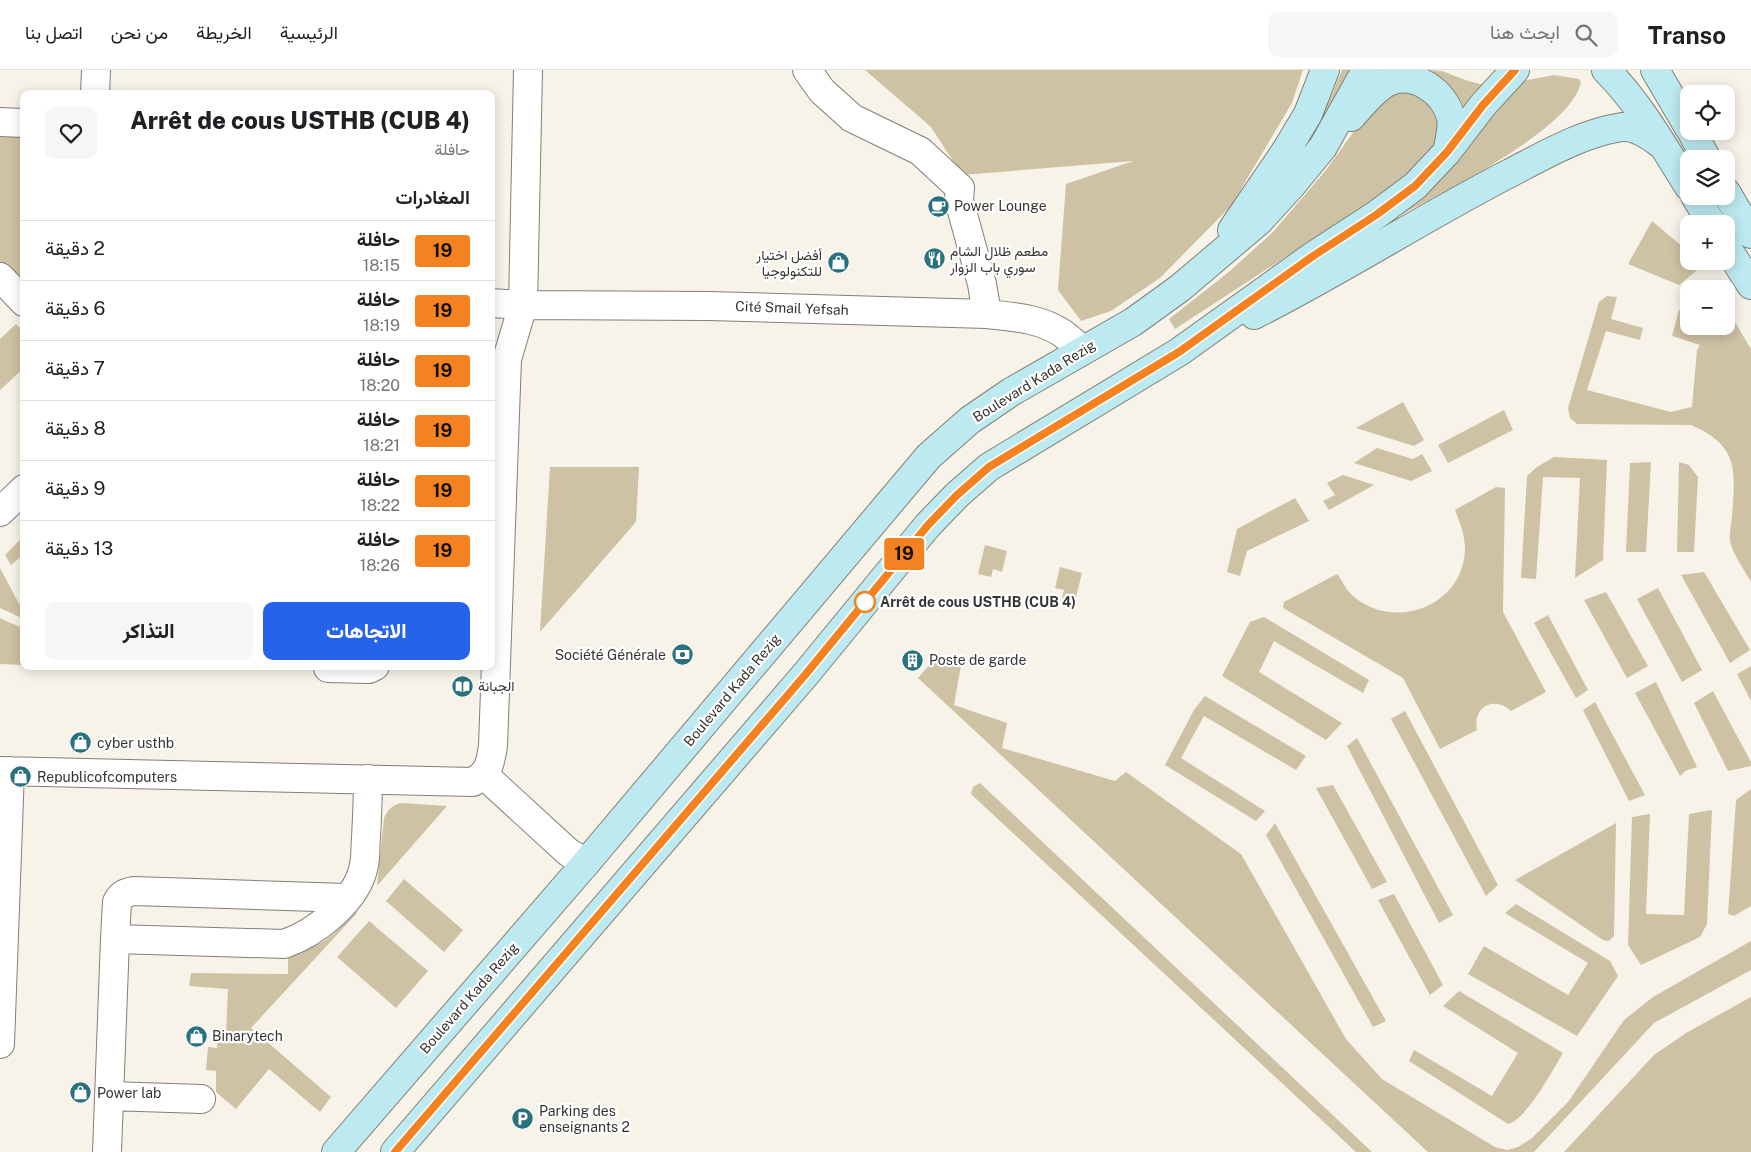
<!DOCTYPE html>
<html lang="ar">
<head>
<meta charset="utf-8">
<style>
	:root { --surface:#fff; --page:#f6f6f6; --text:#202124; --muted:#757577; --line:#e0e0e0; --accent:#2563eb }
	body { margin:0; font-family:"Public Sans",Vazirmatn,sans-serif; background:var(--page); color:var(--text); direction:rtl; height:100vh; display:flex; flex-direction:column; font-size:19px; white-space:nowrap }
	* { box-sizing:border-box; margin:0 }
	p { font-size:16px; color:var(--muted) }
	.icon { flex:none; width:28px; height:28px; fill:none; stroke:currentColor; stroke-width:2; stroke-linecap:round; stroke-linejoin:round }
	.map { position:relative; flex:1; overflow:hidden; direction:ltr }
	.side { position:absolute; left:20px; top:20px; width:475px; height:580px; display:flex; flex-direction:column; background:var(--surface); border-radius:10px; box-shadow:0 2px 12px #0003; direction:rtl }
	.side>* { flex:none }
	.badge { padding:0 10px; border-radius:4px; font-size:18px; line-height:32px }
	.fabs { position:absolute; left:1680px; top:15px; display:grid; gap:10px }
	.fabs a { display:grid; place-items:center; width:55px; height:55px; border-radius:10px; background:var(--surface); box-shadow:0 2px 12px #0003; font-size:25px }
	.map>.badge { position:absolute; translate:-50% -50%; box-shadow:0 0 0 2px #fff }
	h2 { padding:0 25px; font-size:19px; line-height:45px }
	.round { display:grid; place-items:center; flex:none; width:52px; height:52px; border-radius:10px; background:var(--page) }
	.head { display:flex; align-items:center; justify-content:space-between; height:85px; padding:0 25px }
	h1 { font-size:24px; font-weight:800; line-height:38px }
	.primary-button { display:flex; gap:10px; margin-top:auto; padding:10px 25px }
	.primary-button a { flex:1; height:58px; border-radius:10px; background:var(--accent); color:#fff; font-size:20px; font-weight:800; line-height:58px; text-align:center }
	.primary-button a+a { background:var(--page); color:var(--text) }
	ul { padding:0; list-style:none }
	li { display:flex; align-items:center; gap:15px; height:60px; padding:0 25px; border-top:1px solid var(--line) }
	li div { flex:1 }
	li b { display:block; font-size:19px }
	li em { font-style:normal }
	li .badge { min-width:55px; font-weight:700; text-align:center }
	header { display:flex; align-items:center; gap:30px; box-sizing:border-box; height:70px; padding:0 25px; background:var(--surface); border-bottom:1px solid var(--line) }
	header strong { font-size:24px }
	nav { display:flex; gap:28px; margin-inline-start:auto; font-size:18px }
	.search { width:350px; height:45px; background:var(--page); display:flex; align-items:center; gap:12px; box-sizing:border-box; padding:0 18px; border-radius:10px; color:var(--muted); font-size:19px }
	.map>svg:first-child { display:block }
</style>
</head>
<body>
<header>
<strong>Transo</strong>
<div class="search"><svg class="icon" aria-label="search" viewBox="0 0 24 24"><circle cx="10" cy="10" r="6"/><path d="M15 15l6 6"/></svg>ابحث هنا</div>
<nav><a>الرئيسية</a><a>الخريطة</a><a>من نحن</a><a>اتصل بنا</a></nav>
</header>
<div class="map">
<svg width="1751" height="1082" viewBox="0 0 1751 1082">
	<rect width="100%" height="100%" fill="#f8f3e9"/>
	<path fill="#cec2a4" d="M 865,0 L 1303,0 L 1292,33 L 1231,136 L 1160,208 L 1111,241 L 1081,251 L 1058,220 L 1066,114 L 1133,91 L 962,105 L 931,57 Z
		M 1342,0 L 1355,0 L 1329,43 L 1309,69 L 1331,27 Z
		M 1415,0 C 1423,0 1435,0 1442,1 C 1458,7 1470,13 1487,15 L 1466,41 C 1452,13 1445,8 1415,0 Z
		M 1554,5 L 1579,9 L 1581,12 C 1573,57 1450,119 1410,140 C 1387,153 1364,166 1340,179 L 1466,74 L 1522,11 Z
		M 1403,21 L 1422,26 L 1436,40 L 1441,62 L 1432,85 L 1387,121 L 1175,259 L 1169,249 L 1230,201 L 1273,162 L 1326,100 L 1375,32 Z
		M 4,66 L 24,67 L 22,214 L 0,192 L 0,67 Z
		M 1652,151 L 1689,182 L 1689,191 L 1698,191 L 1701,197 L 1679,215 L 1628,194 Z
		M 1607,226 L 1617,227 L 1611,249 L 1643,258 L 1640,270 L 1606,261 L 1587,320 L 1671,342 L 1692,337 L 1697,280 L 1700,275 L 1672,266 L 1679,240 L 1687,241 L 1689,236 L 1689,256 L 1726,256 L 1726,250 L 1732,247 L 1751,279 L 1751,512 C 1745,501 1732,483 1730,471 C 1729,464 1731,455 1732,447 C 1735,401 1740,376 1691,355 L 1577,354 L 1570,348 L 1568,338 L 1599,232 Z
		M 16,254 L 24,262 L 24,298 L 0,320 L 0,269 Z
		M 1403,332 L 1424,370 L 1414,376 L 1356,358 Z
		M 1504,340 L 1513,360 L 1448,393 L 1438,375 Z
		M 1377,378 L 1413,389 L 1422,384 L 1432,401 L 1411,411 L 1354,393 Z
		M 1554,387 L 1607,390 L 1603,490 L 1575,508 L 1580,408 L 1543,407 L 1536,509 L 1521,508 L 1527,406 L 1537,397 Z
		M 1651,392 L 1646,482 L 1626,482 L 1630,393 Z
		M 1679,392 L 1689,395 L 1698,407 L 1694,482 L 1677,482 Z
		M 550,397 L 639,397 L 636,452 L 540,562 Z
		M 1343,405 L 1374,415 L 1329,440 L 1323,431 L 1335,425 L 1327,413 Z
		M 1496,417 L 1505,418 L 1503,542 L 1546,622 L 1511,641 C 1494,625 1472,637 1477,660 L 1440,679 L 1403,608 L 1283,538 L 1284,532 L 1337,504 C 1342,510 1345,518 1350,523 C 1390,563 1463,538 1465,480 C 1465,465 1460,453 1455,440 Z
		M 1295,428 L 1309,451 L 1247,481 L 1240,506 L 1227,502 L 1237,459 Z
		M 24,466 L 24,484 L 11,495 L 5,485 Z
		M 985,475 L 1007,481 L 1002,502 L 993,499 L 991,507 L 978,504 Z
		M 1060,497 L 1082,503 L 1075,531 L 1062,528 L 1064,520 L 1055,518 Z
		M 0,498 L 24,543 L 24,549 L 0,538 Z
		M 1704,502 L 1750,580 L 1730,593 L 1681,505 Z
		M 1658,518 L 1702,600 L 1682,612 L 1637,529 Z
		M 1606,522 L 1648,596 L 1627,608 L 1584,530 Z
		M 1548,545 L 1588,620 L 1576,628 L 1534,553 Z
		M 1264,547 L 1369,610 L 1363,623 L 1274,571 L 1259,602 L 1342,653 L 1326,670 L 1222,606 L 1250,552 Z
		M 0,548 L 24,559 L 24,595 L 0,594 Z
		M 939,584 L 961,595 L 954,635 L 1007,653 L 1002,678 L 1115,711 L 1126,702 L 1241,784 L 1346,969 L 1382,1009 L 1495,1077 L 1507,1080 L 1518,1077 L 1532,1068 L 1568,1032 L 1624,950 L 1653,927 L 1751,871 L 1751,900 L 1654,953 L 1534,1082 L 1428,1082 L 918,608 Z
		M 1751,596 L 1751,631 L 1737,604 Z
		M 1656,612 L 1697,697 L 1685,701 L 1680,706 L 1635,623 Z
		M 1713,621 L 1751,692 L 1751,696 L 1728,701 L 1694,633 Z
		M 1205,626 L 1306,686 L 1296,700 L 1204,646 L 1181,688 L 1265,741 L 1256,751 L 1165,695 L 1194,640 Z
		M 1595,632 L 1645,725 L 1629,731 L 1583,640 Z
		M 1405,641 L 1498,815 L 1486,826 L 1391,649 Z
		M 1357,668 L 1453,845 L 1439,853 L 1347,676 Z
		M 980,713 L 1372,1082 L 1356,1082 L 971,724 L 973,717 Z
		M 1333,715 L 1387,812 L 1372,819 L 1316,718 Z
		M 1751,719 L 1751,836 L 1734,846 L 1728,844 L 1736,730 Z
		M 402,733 L 447,736 L 377,816 L 384,748 C 388,739 392,735 402,733 Z
		M 1712,740 L 1707,854 L 1700,867 L 1641,895 L 1628,875 L 1632,747 L 1650,744 L 1646,844 L 1684,845 L 1689,744 Z
		M 1275,753 L 1386,951 L 1373,957 L 1266,765 Z
		M 1616,753 L 1614,866 L 1609,871 L 1603,870 L 1515,810 Z
		M 404,809 L 463,860 L 444,882 L 386,831 Z
		M 1394,824 L 1443,915 L 1430,925 L 1378,830 Z
		M 1516,834 L 1610,891 L 1618,906 L 1577,966 L 1468,904 L 1484,876 L 1568,925 L 1588,893 L 1505,843 Z
		M 353,840 L 357,843 L 251,958 L 331,1027 L 320,1042 L 269,999 L 236,1039 L 216,1022 L 216,1001 L 206,1000 L 208,977 L 217,978 L 218,963 L 226,963 L 228,919 L 189,916 L 191,903 L 288,904 L 288,884 C 317,879 338,866 353,840 Z
		M 369,851 L 428,901 L 396,938 L 337,887 Z
		M 1459,921 L 1563,983 C 1553,1000 1526,1050 1508,1054 L 1409,991 L 1414,980 L 1492,1026 L 1518,983 L 1443,936 Z
		M 1751,927 L 1751,1082 L 1564,1082 L 1654,985 L 1686,963 Z"/>
	<g fill="none" stroke-linecap="round" stroke-linejoin="round">
		<defs>
			<path id="street" d="M 807,0 L 822,21 L 852,48 L 920,81 L 960,118 L 959,130 L 982,214 L 987,244
				M 95,24 L 96,0
				M 0,52 L 24,53
				M 0,207 L 24,232
				M 491,233 L 523,235 L 709,236 L 987,244 C 1013,247 1039,248 1062,263 C 1069,268 1076,275 1083,280
				M 0,442 L 24,419
				M 328,598 L 369,599 L 375,596
				M 0,701 L 473,712 C 489,702 490,695 493,676 L 507,289 L 523,235 L 528,0
				M 484,705 L 568,782 L 586,793
				M 115,869 L 117,832 C 121,824 125,823 134,821 L 347,828
				M 0,974 L 10,701
				M 109,1026 L 201,1029
				M 107,1082 L 115,869 L 284,874 C 316,863 358,830 364,795 C 366,786 365,777 366,768 C 367,748 368,729 368,709"/>
			<path id="secondary" d="M 1606,0 C 1640,34 1663,76 1689,117
				M 1655,0 L 1689,58
				M 1351,47 C 1362,35 1374,19 1388,12 C 1414,0 1445,22 1451,48 C 1453,58 1449,72 1447,82
				M 1691,61 L 1707,89
				M 1726,122 L 1751,164
				M 1695,126 L 1712,154
				M 1232,160 L 1287,79 L 1308,44 L 1325,0
				M 1726,176 L 1751,215
				M 1254,245 C 1341,201 1423,148 1510,103 C 1545,85 1582,63 1622,57 C 1637,56 1651,67 1662,75
				M 336,1082 L 586,793 L 929,386 L 970,350 L 1011,322 L 1133,252 L 1180,218 L 1259,151 L 1291,116 L 1323,77 L 1366,0
				M 395,1082 L 805,605 L 928,455 L 957,425 L 989,397 L 1179,282 L 1313,186 L 1376,145 L 1415,116 L 1447,82 L 1483,35 L 1515,0"/>
		</defs>
		<use href="#street" stroke="#837f76" stroke-width="30"/>
		<use href="#secondary" stroke="#837f76" stroke-width="30"/>
		<use href="#street" stroke="#fff" stroke-width="28"/>
		<use href="#secondary" stroke="#bceaf0" stroke-width="28"/>
	</g>
	<g fill="none" stroke-linecap="round" stroke-linejoin="round">
		<defs>
			<path id="line" d="M 395,1082 L 805,605 L 928,455 L 957,425 L 989,397 L 1179,282 L 1313,186 L 1376,145 L 1415,116 L 1447,82 L 1483,35 L 1515,0"/>
		</defs>
		<use href="#line" stroke="#fff" stroke-width="11"/>
		<use href="#line" stroke="#f58220" stroke-width="8"/>
	</g>
	<defs>
		<symbol id="cafe-disc" viewBox="-11 -11 22 22"><circle r="9.5" fill="#29717c" stroke="#fff"/><path d="M-5.5-4.5H6V0H3Q3 3.5 0 3.5H-2.5Q-5.5 3.5-5.5 0ZM3-3.2v2h1.7v-2ZM-6 4.5H4V6H-6Z" fill="#fff"/></symbol>
		<symbol id="restaurant-disc" viewBox="-11 -11 22 22"><circle r="9.5" fill="#29717c" stroke="#fff"/><path d="M-5-6h1v4h1v-4h1v4h1v-4h1v5L-1.5 .5V6h-2V.5L-5-1ZM5-6V6H3V1.5H1.5Q1.5-4 5-6Z" fill="#fff"/></symbol>
		<symbol id="shop-disc" viewBox="-11 -11 22 22"><circle r="9.5" fill="#29717c" stroke="#fff"/><path d="M-5-2.5h2.3a2.7 3.5 0 0 1 5.4 0H5L5.5 6h-11ZM-1.5-2.5h3a1.5 2.3 0 0 0-3 0Z" fill="#fff"/></symbol>
		<symbol id="bank-disc" viewBox="-11 -11 22 22"><circle r="9.5" fill="#29717c" stroke="#fff"/><path d="M-6-4H6V4H-6ZM0-2.3a2.3 2.3 0 1 0 0 4.6a2.3 2.3 0 1 0 0-4.6Z" fill="#fff"/></symbol>
		<symbol id="building-disc" viewBox="-11 -11 22 22"><circle r="9.5" fill="#29717c" stroke="#fff"/><path d="M-4-6H4V6H1V3H-1V6H-4ZM-2.5-4.3h1.7v1.8h-1.7ZM.8-4.3h1.7v1.8H.8ZM-2.5-1h1.7V.8h-1.7ZM.8-1h1.7V.8H.8Z" fill="#fff"/></symbol>
		<symbol id="library-disc" viewBox="-11 -11 22 22"><circle r="9.5" fill="#29717c" stroke="#fff"/><path d="M-6-4Q-3-5.5-.7-3.5V5Q-3 3-6 4ZM6-4Q3-5.5 .7-3.5V5Q3 3 6 4Z" fill="#fff"/></symbol>
		<symbol id="parking-disc" viewBox="-11 -11 22 22"><circle r="9.5" fill="#29717c" stroke="#fff"/><path d="M-3.5-5.5H1a3.5 3.5 0 0 1 0 7H-1V5.5H-3.5ZM-1-3.4V-.6H.8a1.4 1.4 0 0 0 0-2.8Z" fill="#fff"/></symbol>
	</defs>
	<g fill-rule="evenodd">
		<use href="#cafe-disc" x="926" y="124" width="25" height="25"/>
		<use href="#restaurant-disc" x="922" y="176" width="25" height="25"/>
		<use href="#shop-disc" x="826" y="180" width="25" height="25"/>
		<use href="#bank-disc" x="670" y="572" width="25" height="25"/>
		<use href="#building-disc" x="900" y="578" width="25" height="25"/>
		<use href="#library-disc" x="450" y="604" width="25" height="25"/>
		<use href="#shop-disc" x="68" y="660" width="25" height="25"/>
		<use href="#shop-disc" x="8" y="694" width="25" height="25"/>
		<use href="#shop-disc" x="184" y="954" width="25" height="25"/>
		<use href="#shop-disc" x="68" y="1010" width="25" height="25"/>
		<use href="#parking-disc" x="510" y="1036" width="25" height="25"/>
	</g>
	<circle fill="#fff" stroke="#f58220" stroke-width="2.5" cx="865" cy="532" r="10"/>
	<g text-anchor="middle" dominant-baseline="central" stroke-width="4.5" stroke-linejoin="round" paint-order="stroke">
		<g font-size="14" fill="#363430" stroke="#fff" text-anchor="start">
			<text x="954" y="136">Power Lounge</text>
			<text x="950" y="181">مطعم ظلال الشام<tspan x="950" dy="16">سوري باب الزوار</tspan></text>
			<text x="822" y="185" text-anchor="end">أفضل اختيار<tspan x="822" dy="16">للتكنولوجيا</tspan></text>
			<text x="666" y="585" text-anchor="end">Société Générale</text>
			<text x="929" y="590">Poste de garde</text>
			<text x="478" y="616">الجبانة</text>
			<text x="97" y="673">cyber usthb</text>
			<text x="37" y="707">Republicofcomputers</text>
			<text x="212" y="966">Binarytech</text>
			<text x="97" y="1023">Power lab</text>
			<text x="539" y="1041">Parking des<tspan x="539" dy="16">enseignants 2</tspan></text>
		</g>
		<g font-size="14" fill="#363430" stroke="#fff">
			<text transform="translate(792 238) rotate(2)">Cité Smail Yefsah</text>
			<text transform="translate(1034 311) rotate(-32)">Boulevard Kada Rezig</text>
			<text transform="translate(732 620) rotate(-50)">Boulevard Kada Rezig</text>
			<text transform="translate(469 928) rotate(-49)">Boulevard Kada Rezig</text>
		</g>
		<g font-size="14" font-weight="bold" fill="#363430" stroke="#fff" text-anchor="start">
			<text x="880" y="532">Arrêt de cous USTHB (CUB 4)</text>
		</g>
	</g>
</svg>
<div class="fabs">
<a><svg class="icon" aria-label="locate" viewBox="0 0 24 24"><circle cx="12" cy="12" r="6"/><path d="M12 2v4M12 18v4M2 12h4M18 12h4"/></svg></a>
<a><svg class="icon" aria-label="layers" viewBox="0 0 24 24"><path d="M12 4l9 5-9 5-9-5zM3 14l9 5 9-5"/></svg></a>
<a>+</a>
<a>−</a>
</div>
<b class="badge" style="left:904px;top:484px;background:#f58220;color:#111">19</b>
<section class="side">
<div class="head"><div><h1>Arrêt de cous USTHB (CUB 4)</h1><p>حافلة</p></div><a class="round"><svg class="icon" aria-label="heart" viewBox="0 0 24 24"><path d="M12 20l-8-8c-3-5 5-10 8-4 3-6 11-1 8 4z"/></svg></a></div>
<h2>المغادرات</h2>
<ul>
<li><span class="badge" style="background:#f58220;color:#111">19</span><div><b>حافلة</b><p>18:15</p></div><em>2 دقيقة</em></li>
<li><span class="badge" style="background:#f58220;color:#111">19</span><div><b>حافلة</b><p>18:19</p></div><em>6 دقيقة</em></li>
<li><span class="badge" style="background:#f58220;color:#111">19</span><div><b>حافلة</b><p>18:20</p></div><em>7 دقيقة</em></li>
<li><span class="badge" style="background:#f58220;color:#111">19</span><div><b>حافلة</b><p>18:21</p></div><em>8 دقيقة</em></li>
<li><span class="badge" style="background:#f58220;color:#111">19</span><div><b>حافلة</b><p>18:22</p></div><em>9 دقيقة</em></li>
<li><span class="badge" style="background:#f58220;color:#111">19</span><div><b>حافلة</b><p>18:26</p></div><em>13 دقيقة</em></li>
</ul>
<div class="primary-button"><a>الاتجاهات</a><a>التذاكر</a></div>
</section>
</div>
</body>
</html>
